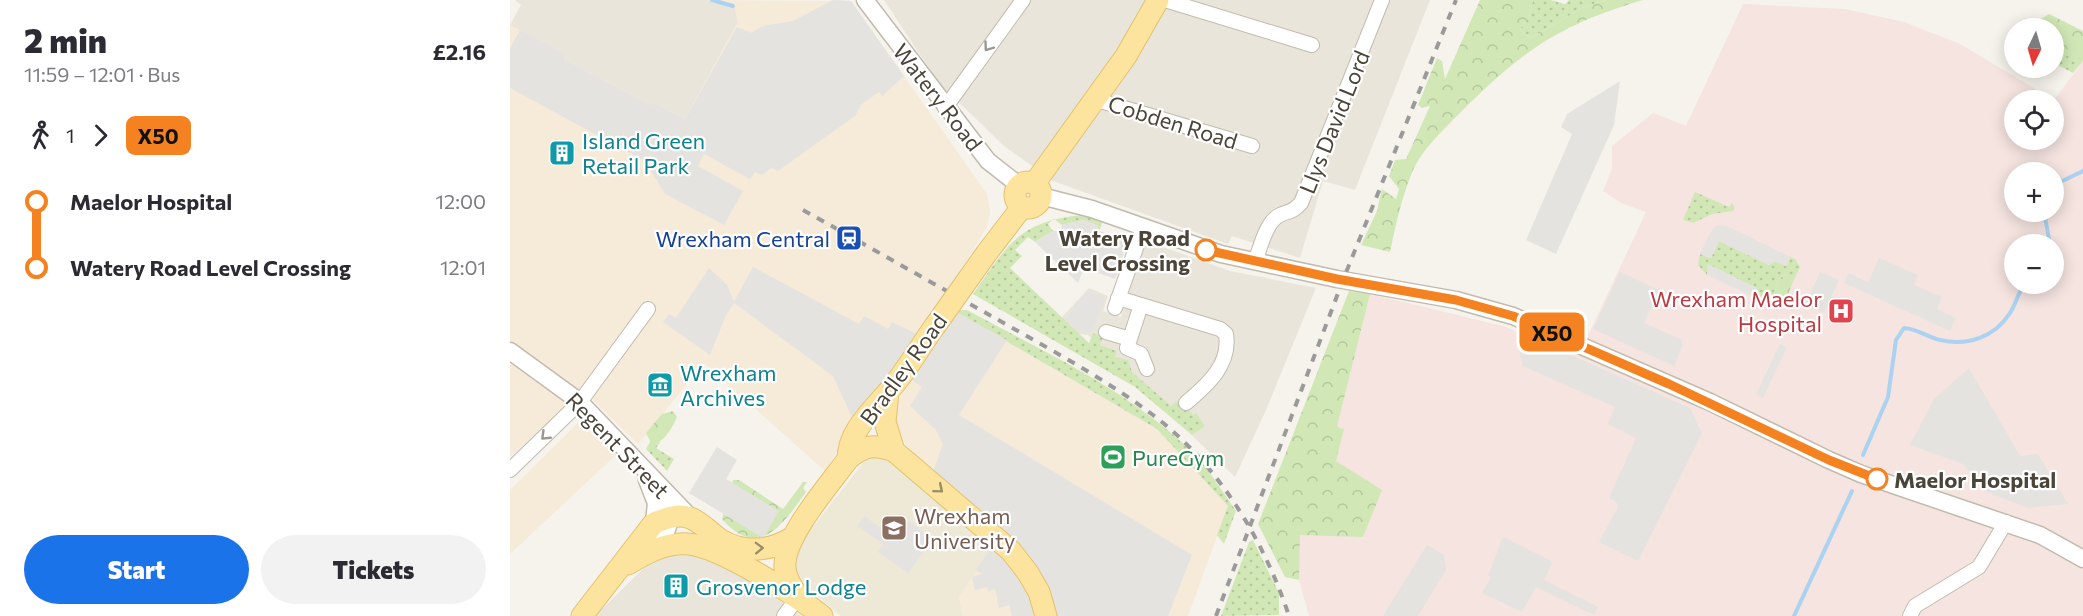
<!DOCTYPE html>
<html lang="en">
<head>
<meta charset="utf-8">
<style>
	:root { --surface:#fff; --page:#f2f2f3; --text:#2b2b33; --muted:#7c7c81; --accent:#1a73e8 }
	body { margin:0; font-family:Commissioner,sans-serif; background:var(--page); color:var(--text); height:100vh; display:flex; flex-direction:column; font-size:22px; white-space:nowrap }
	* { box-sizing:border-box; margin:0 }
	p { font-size:20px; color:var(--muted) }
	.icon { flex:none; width:33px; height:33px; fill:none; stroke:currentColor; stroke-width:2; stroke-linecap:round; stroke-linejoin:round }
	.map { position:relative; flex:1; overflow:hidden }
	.drawer { display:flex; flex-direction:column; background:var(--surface); width:510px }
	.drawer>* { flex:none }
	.badge { padding:0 12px; border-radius:9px; font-size:21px; line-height:39px }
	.needle { width:39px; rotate:185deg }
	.controls { position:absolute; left:1494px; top:18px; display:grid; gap:12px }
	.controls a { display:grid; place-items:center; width:60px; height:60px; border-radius:50%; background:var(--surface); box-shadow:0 3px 15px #0003; font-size:30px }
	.map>.badge { position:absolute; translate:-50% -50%; box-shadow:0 0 0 3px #fff }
	.legs { display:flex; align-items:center; gap:9px; height:66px; padding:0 24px; font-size:20px }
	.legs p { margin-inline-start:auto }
	.summary { display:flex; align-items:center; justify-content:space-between; height:102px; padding:0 24px }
	h1 { font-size:33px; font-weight:800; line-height:45px }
	.action { display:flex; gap:12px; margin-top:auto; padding:12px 24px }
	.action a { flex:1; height:69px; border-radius:36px; background:var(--accent); color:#fff; font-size:24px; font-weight:800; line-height:69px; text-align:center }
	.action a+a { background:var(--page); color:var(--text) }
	ul { padding:0 24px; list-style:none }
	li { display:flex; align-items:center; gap:21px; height:66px; font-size:22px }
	li i { display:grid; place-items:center; width:9px; height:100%; margin:0 8px; background:currentColor }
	li i::after { content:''; width:15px; height:15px; margin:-8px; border:4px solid; border-radius:50%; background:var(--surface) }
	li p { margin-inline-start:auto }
	li:first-child i { background:linear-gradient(#0000 50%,currentColor 0) }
	li:last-child i { background:linear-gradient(currentColor 50%,#0000 0) }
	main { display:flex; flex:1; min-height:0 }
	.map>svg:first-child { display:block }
</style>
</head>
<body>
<main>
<section class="drawer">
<div class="summary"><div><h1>2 min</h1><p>11:59 – 12:01 · Bus</p></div><b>£2.16</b></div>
<div class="legs"><svg class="icon" aria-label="walk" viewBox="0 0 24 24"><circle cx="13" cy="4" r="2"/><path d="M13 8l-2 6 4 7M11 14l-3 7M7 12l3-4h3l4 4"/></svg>1<svg class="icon" aria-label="forward" viewBox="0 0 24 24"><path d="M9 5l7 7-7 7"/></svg><b class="badge" style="background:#f58220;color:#111">X50</b></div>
<ul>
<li><i style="color:#f58220"></i><b>Maelor Hospital</b><p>12:00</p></li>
<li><i style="color:#f58220"></i><b>Watery Road Level Crossing</b><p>12:01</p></li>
</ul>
<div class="action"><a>Start</a><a>Tickets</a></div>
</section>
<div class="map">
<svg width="1573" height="616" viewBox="0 0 1573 616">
	<defs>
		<pattern id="grass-dots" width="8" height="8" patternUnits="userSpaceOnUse" patternTransform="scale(1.5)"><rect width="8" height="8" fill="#d1e8b6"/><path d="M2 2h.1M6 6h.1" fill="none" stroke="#b5c89d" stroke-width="1.8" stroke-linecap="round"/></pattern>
		<pattern id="forest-crowns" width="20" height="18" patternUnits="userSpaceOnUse" patternTransform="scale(1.5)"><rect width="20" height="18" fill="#d1e8b6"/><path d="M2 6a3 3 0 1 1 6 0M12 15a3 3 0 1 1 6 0" fill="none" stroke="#b5c89d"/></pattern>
	</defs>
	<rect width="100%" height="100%" fill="#f6f3ec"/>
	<path fill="#e9e5da" d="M 5,0 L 197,0 L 225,8 L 228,22 L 175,119 L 143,102 L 141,105 L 54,59 L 56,55 L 0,25 L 11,5 Z
		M 374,0 L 920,0 L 845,190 L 813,181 L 790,258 L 722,236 L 718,244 L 543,181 L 494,146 L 428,82 Z
		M 639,242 L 720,271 L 806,288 L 756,410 L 725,477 L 578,335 L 568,334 L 551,318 L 579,288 L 598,296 L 593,311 L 611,317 L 635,244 Z
		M 165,555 L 190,556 L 247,583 L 291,616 L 85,616 L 141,561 Z"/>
	<path fill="#f6ead9" d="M 197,0 L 341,1 L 477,194 L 480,212 L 477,227 L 428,307 L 339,432 L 315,471 L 194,363 L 128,444 L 73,390 L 0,457 L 0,25 L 56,54 L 54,59 L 141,105 L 143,102 L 175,119 L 228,22 L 225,8 Z
		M 448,313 L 647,429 L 718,506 L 678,616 L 453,616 L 449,597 L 492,531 L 425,474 L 383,431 L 382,410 Z
		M 73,418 L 108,453 L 0,554 L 0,490 Z"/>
	<path fill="#eee8d6" d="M 374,453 L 484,543 L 449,597 L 453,616 L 331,616 L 289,580 L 283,568 L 283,557 L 296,536 L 360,454 Z"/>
	<path fill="#f5e4e0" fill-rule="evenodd" d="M 1233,4 L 1335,9 L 1394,22 L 1450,44 L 1544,100 L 1573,61 L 1573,616 L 799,616 L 789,580 L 774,546 L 834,429 L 827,427 L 860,294 L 993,326 L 1069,355 L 1136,212 L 1111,203 L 1093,191 L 1102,169 L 1102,146 L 1143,113 L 1176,126 ZM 1504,100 L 1544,100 L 1544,140 L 1504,140 ZM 1504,172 L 1544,172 L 1544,212 L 1504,212 ZM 1504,244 L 1544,244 L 1544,284 L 1504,284 Z"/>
	<path fill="url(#grass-dots)" d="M 1023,0 L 1041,0 L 1055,4 L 1059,0 L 1096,0 L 1072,8 L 1021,38 L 1010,29 L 1019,17 Z
		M 1544,46 L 1562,53 L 1573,61 L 1563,73 L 1544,63 Z
		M 1185,192 L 1219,207 L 1222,203 L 1225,208 L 1223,211 L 1202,214 L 1183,223 L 1173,220 Z
		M 573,215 L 593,221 L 589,231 L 574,220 L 552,225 L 544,219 L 538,224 L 543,231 L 525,242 L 518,237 L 505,250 L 512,256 L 500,268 L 579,343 L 583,333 L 593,337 L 590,345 L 607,351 L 605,357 L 618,360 L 622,372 L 661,406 L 669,399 L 683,415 L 686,413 L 695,426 L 682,435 L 625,387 L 463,294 C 498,245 508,221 573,215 Z
		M 1209,241 L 1259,265 L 1265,261 L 1276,266 L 1280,257 L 1285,259 L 1290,267 L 1283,282 L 1276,274 L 1268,279 L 1263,297 L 1255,293 L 1251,301 L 1248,299 L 1247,288 L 1198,265 L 1197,275 L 1188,265 L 1190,254 L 1201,258 Z
		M 450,310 L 457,310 C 534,352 619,390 682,452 C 699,469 712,491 726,511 L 714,544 L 707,535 L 718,506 L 647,429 L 448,313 Z
		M 151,441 L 146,448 L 164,459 L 157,471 L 136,449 L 140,442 L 146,444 Z
		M 743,540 L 769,593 L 769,615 L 711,616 L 739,542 Z"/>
	<path fill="url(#forest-crowns)" d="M 970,0 L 1023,0 L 1019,17 L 1010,29 L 1021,38 L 1072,8 L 1096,0 L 1133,0 C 1048,25 1009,53 948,115 C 933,130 913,149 904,168 C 892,195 886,224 880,252 L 851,245 L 867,211 L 872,189 L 886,199 L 889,189 L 879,176 L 885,160 L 896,159 L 920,106 L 912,108 L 908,105 L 927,58 L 932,61 L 935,79 Z
		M 1539,14 L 1573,31 L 1573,61 L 1562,53 L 1544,46 L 1544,28 L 1528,28 L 1526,22 Z
		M 1277,274 L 1283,282 L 1272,310 L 1251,301 L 1255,293 L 1263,297 L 1268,279 Z
		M 839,291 L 860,294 L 827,427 L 834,429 L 826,461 L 872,490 L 853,537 L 790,535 L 789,580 L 775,577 L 748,524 Z
		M 163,411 L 167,417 C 162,428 157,437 146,444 L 141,443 L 136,433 L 152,414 Z
		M 223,480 L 229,480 L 273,509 L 293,482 L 297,482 L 293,488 L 296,492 C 274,523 249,562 212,519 Z"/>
	<path fill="#e5e3e0" d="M 323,0 L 341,1 L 394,76 L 372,96 L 369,92 L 352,104 L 345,116 L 268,171 L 261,168 L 252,175 L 245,172 L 240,179 L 194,154 L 188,166 L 233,191 L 214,225 L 155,194 L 135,161 L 0,88 L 0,49 L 10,30 L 56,54 L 54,59 L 141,105 L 143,102 L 175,119 L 227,27 L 242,33 L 252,26 L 283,21 Z
		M 1110,81 L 1104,125 L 1046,254 L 1016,240 L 1062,134 L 1051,127 L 1057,114 Z
		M 574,220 L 588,225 L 587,230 L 618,241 L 605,279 L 574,268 L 568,283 L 525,242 L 543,231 L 550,231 L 552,225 Z
		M 1207,225 L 1217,226 L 1280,257 L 1276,266 L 1265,261 L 1259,265 L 1209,241 L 1201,258 L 1190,254 L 1200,233 Z
		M 1369,258 L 1408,275 L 1404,285 L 1432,297 L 1427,309 L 1446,318 L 1440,331 L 1334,283 L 1338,273 L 1358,282 Z
		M 1198,264 L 1247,288 L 1248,299 L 1197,275 Z
		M 243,267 L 349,324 L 354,316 L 378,329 L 382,322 L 407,334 L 346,426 L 323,376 L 224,303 L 216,315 L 200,355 L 153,322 L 159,314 L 166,318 L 199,268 L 217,285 L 224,302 Z
		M 1110,272 L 1149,290 L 1134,323 L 1172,340 L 1171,344 L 1173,345 L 1164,366 L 1083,329 Z
		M 1310,272 L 1329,280 L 1314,313 L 1295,305 Z
		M 577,290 L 595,298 L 582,332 L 566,330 L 555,319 Z
		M 448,313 L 497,340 L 449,415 L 682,555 L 658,616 L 542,616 L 532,577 L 519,555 L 475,514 L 423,472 L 433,444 L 426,430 L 400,406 L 412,387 L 402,380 Z
		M 1011,333 L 1180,408 L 1192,433 L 1128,561 L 1089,542 L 1107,509 L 1107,503 L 1099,498 L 1126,438 L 1098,424 L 1105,407 L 1013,366 L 1006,339 Z
		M 1270,344 L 1277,347 L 1253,398 L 1246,394 Z
		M 1459,368 L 1510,456 L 1528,454 L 1558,504 L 1518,508 L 1477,492 L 1453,464 L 1400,445 L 1424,399 Z
		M 207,447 L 227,460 L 216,479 L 269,511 L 253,538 L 179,493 Z
		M 354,516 L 386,539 L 399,521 L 423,539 L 398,573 L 368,552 L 373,544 L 347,526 Z
		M 993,537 L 1043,562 L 1034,580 L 1088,607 L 1084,615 L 1026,587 L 1012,612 L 972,593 L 981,577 L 978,576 Z
		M 484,543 L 512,574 L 527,616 L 502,616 L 499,605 L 489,608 L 485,589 L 478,591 L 477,587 L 465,590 L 462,577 L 472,574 L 466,570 Z
		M 917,545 L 934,555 L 936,570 L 908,616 L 873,616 Z"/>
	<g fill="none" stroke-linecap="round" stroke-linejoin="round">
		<path stroke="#abd2f0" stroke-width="4" d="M 202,0 L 223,6
			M 1544,185 L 1573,171
			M 1534,212 L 1540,244
			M 1353,455 L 1378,397 L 1386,340 L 1394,328 C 1408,329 1417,337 1430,340 C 1457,346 1484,338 1500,313 C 1506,304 1508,292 1515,284
			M 1284,616 L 1342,491"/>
		<defs>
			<path id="minor" d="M 655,0 L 802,45
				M 584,99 L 742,146
				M 435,108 L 513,0
				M 745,262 C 750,249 756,221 770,215 C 781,210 781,213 791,203 L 872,0
				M 608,298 L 710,329 L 716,334 C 721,365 697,385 676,403
				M 631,305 L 617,348 L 631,354 L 637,369
				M 605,308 L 633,228
				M 596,332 L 620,339
				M 0,470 L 70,402 L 138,309
				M 274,616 L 288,597
				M 1400,616 L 1405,606 L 1469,567 L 1496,522"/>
			<path id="tertiary" d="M 355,0 L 478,161 L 510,186
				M 531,196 L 582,209 L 711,254 L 827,279 L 946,300 L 1003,316 L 1200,402 L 1319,460 L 1351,474 L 1530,535 L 1573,559
				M 0,351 L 70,402 L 180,517
				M 137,480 L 146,503 L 144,523
				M 140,551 C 153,538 162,528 160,507"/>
			<path id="primary" d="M505 195a13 13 0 1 1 26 0a13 13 0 1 1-26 0Z
				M 524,184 L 616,56 L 648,0
				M 476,254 L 512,207
				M 378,392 L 375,422 L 384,451
				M 338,459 C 354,445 364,444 384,451 L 501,551 L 518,573 L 529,592 L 536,616
				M 118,564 C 136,553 156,542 178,544 C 209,546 287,596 312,616
				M 288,597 C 282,587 275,578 275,567 C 273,537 320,484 338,459 C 338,428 370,404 387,381 C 401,363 412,344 425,326
				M 72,616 L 144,523 C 155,519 168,513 180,518 C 192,522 201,534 211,540 C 235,554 261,551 283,537"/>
		</defs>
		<use href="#minor" stroke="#c1bbae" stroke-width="16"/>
		<use href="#tertiary" stroke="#c1bbae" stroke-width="19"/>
		<use href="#primary" stroke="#e2c26d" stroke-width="23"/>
		<use href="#minor" stroke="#fff" stroke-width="14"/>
		<use href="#tertiary" stroke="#fff" stroke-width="16"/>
		<use href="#primary" stroke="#fce49f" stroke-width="21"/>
		<path stroke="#9a9a9a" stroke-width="4" stroke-dasharray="8 8" stroke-linecap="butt" d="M 293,210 C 354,244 415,279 476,313 C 532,345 591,376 643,415 C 708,464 754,540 779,616
			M 706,616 L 833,280 L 946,0"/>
		<defs>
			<path id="primary-bridge" d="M 425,326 L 476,254"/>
		</defs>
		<use href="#primary-bridge" stroke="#e2c26d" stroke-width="23" stroke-linecap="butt"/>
		<use href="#primary-bridge" stroke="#fce49f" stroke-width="21"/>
	</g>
	<defs><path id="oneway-chevron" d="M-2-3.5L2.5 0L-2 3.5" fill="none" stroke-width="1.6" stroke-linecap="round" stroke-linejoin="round" transform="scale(1.5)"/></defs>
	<g stroke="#9b9892">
		<use href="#oneway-chevron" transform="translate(478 47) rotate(126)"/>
		<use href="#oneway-chevron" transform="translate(35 436) rotate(136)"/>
	</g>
	<g stroke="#9a8c67">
		<use href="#oneway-chevron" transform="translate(429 489) rotate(40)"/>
		<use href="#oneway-chevron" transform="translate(249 548) rotate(-2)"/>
	</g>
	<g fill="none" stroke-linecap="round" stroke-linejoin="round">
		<defs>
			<path id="line-1" d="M 696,250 L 827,279 L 946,300 L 1003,316 L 1159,384 L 1319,460 L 1367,479"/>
		</defs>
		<use href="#line-1" stroke="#fff" stroke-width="14"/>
		<use href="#line-1" stroke="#f58220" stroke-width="9"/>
	</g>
	<defs>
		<symbol id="building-square" viewBox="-11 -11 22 22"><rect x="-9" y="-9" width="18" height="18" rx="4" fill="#0f9aa8" stroke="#fff"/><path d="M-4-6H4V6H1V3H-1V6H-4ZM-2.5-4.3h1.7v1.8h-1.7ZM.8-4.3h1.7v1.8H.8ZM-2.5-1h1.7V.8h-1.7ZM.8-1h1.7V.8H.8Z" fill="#fff"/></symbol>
		<symbol id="station-square" viewBox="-11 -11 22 22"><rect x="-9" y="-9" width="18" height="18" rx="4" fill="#1a4fb4" stroke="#fff"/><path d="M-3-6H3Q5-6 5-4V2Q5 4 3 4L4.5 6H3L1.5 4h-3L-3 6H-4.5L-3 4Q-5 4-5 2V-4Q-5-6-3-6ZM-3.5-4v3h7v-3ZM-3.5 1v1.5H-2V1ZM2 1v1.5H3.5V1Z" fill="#fff"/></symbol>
		<symbol id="hospital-square" viewBox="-11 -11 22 22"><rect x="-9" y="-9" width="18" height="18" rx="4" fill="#e0444e" stroke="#fff"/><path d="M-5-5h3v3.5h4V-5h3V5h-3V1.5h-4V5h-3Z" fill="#fff"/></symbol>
		<symbol id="museum-square" viewBox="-11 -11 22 22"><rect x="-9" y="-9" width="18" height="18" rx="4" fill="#0f9aa8" stroke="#fff"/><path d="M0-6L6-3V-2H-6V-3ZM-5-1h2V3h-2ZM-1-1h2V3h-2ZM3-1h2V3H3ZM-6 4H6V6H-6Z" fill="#fff"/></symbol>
		<symbol id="stadium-square" viewBox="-11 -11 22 22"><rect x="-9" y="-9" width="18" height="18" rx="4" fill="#2e9e5b" stroke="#fff"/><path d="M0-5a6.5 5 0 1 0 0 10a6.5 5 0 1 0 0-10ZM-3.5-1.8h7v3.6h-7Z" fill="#fff"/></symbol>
		<symbol id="university-square" viewBox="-11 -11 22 22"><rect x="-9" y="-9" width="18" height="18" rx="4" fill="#8d6e63" stroke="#fff"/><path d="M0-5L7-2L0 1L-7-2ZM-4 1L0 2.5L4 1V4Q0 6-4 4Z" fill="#fff"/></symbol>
	</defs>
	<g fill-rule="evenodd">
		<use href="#building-square" x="37" y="138" width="30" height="30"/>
		<use href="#station-square" x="324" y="223" width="30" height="30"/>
		<use href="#hospital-square" x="1316" y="296" width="30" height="30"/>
		<use href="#museum-square" x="135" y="370" width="30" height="30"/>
		<use href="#stadium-square" x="588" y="442" width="30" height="30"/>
		<use href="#university-square" x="369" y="513" width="30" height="30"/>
		<use href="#building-square" x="151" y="571" width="30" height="30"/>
	</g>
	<g fill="#fff" stroke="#f58220" stroke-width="3">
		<circle cx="696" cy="250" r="10"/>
		<circle cx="1367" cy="479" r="10"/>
	</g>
	<g text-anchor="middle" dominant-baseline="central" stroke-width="4.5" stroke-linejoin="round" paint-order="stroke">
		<g font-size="22" fill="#4a4439" stroke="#fff">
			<text transform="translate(428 97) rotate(52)">Watery Road</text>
			<text transform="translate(663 122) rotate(17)">Cobden Road</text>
			<text transform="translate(824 122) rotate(-68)">Llys David Lord</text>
			<text transform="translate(393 369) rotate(-54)">Bradley Road</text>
			<text transform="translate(108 445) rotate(46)">Regent Street</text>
		</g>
		<g font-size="22" fill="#0d838f" stroke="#fff" text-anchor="start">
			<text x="72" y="140">Island Green<tspan x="72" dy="25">Retail Park</tspan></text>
			<text x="170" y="372">Wrexham<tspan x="170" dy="25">Archives</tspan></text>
			<text x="186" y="586">Grosvenor Lodge</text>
		</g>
		<g font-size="22" font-weight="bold" fill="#4a4439" stroke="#fff" text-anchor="end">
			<text x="680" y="237">Watery Road<tspan x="680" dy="25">Level Crossing</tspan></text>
			<text x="1384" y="479" text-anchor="start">Maelor Hospital</text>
		</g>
		<g font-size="22" fill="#164399" stroke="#fff" text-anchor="end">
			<text x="320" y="238">Wrexham Central</text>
		</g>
		<g font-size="22" fill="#be3a42" stroke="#fff" text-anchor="end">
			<text x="1312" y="298">Wrexham Maelor<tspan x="1312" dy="25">Hospital</tspan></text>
		</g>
		<g font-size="22" fill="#27864d" stroke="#fff" text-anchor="start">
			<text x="622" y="457">PureGym</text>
		</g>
		<g font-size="22" fill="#785e54" stroke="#fff" text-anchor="start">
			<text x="404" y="515">Wrexham<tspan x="404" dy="25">University</tspan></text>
		</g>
	</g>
</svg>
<div class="controls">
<a><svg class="needle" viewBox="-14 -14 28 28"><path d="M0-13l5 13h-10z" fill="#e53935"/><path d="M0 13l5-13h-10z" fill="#7c7c81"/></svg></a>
<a><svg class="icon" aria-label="locate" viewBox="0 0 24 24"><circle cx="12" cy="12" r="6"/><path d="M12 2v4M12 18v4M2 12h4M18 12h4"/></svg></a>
<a>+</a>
<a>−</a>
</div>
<b class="badge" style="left:1042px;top:332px;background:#f58220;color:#111">X50</b>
</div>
</main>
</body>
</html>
